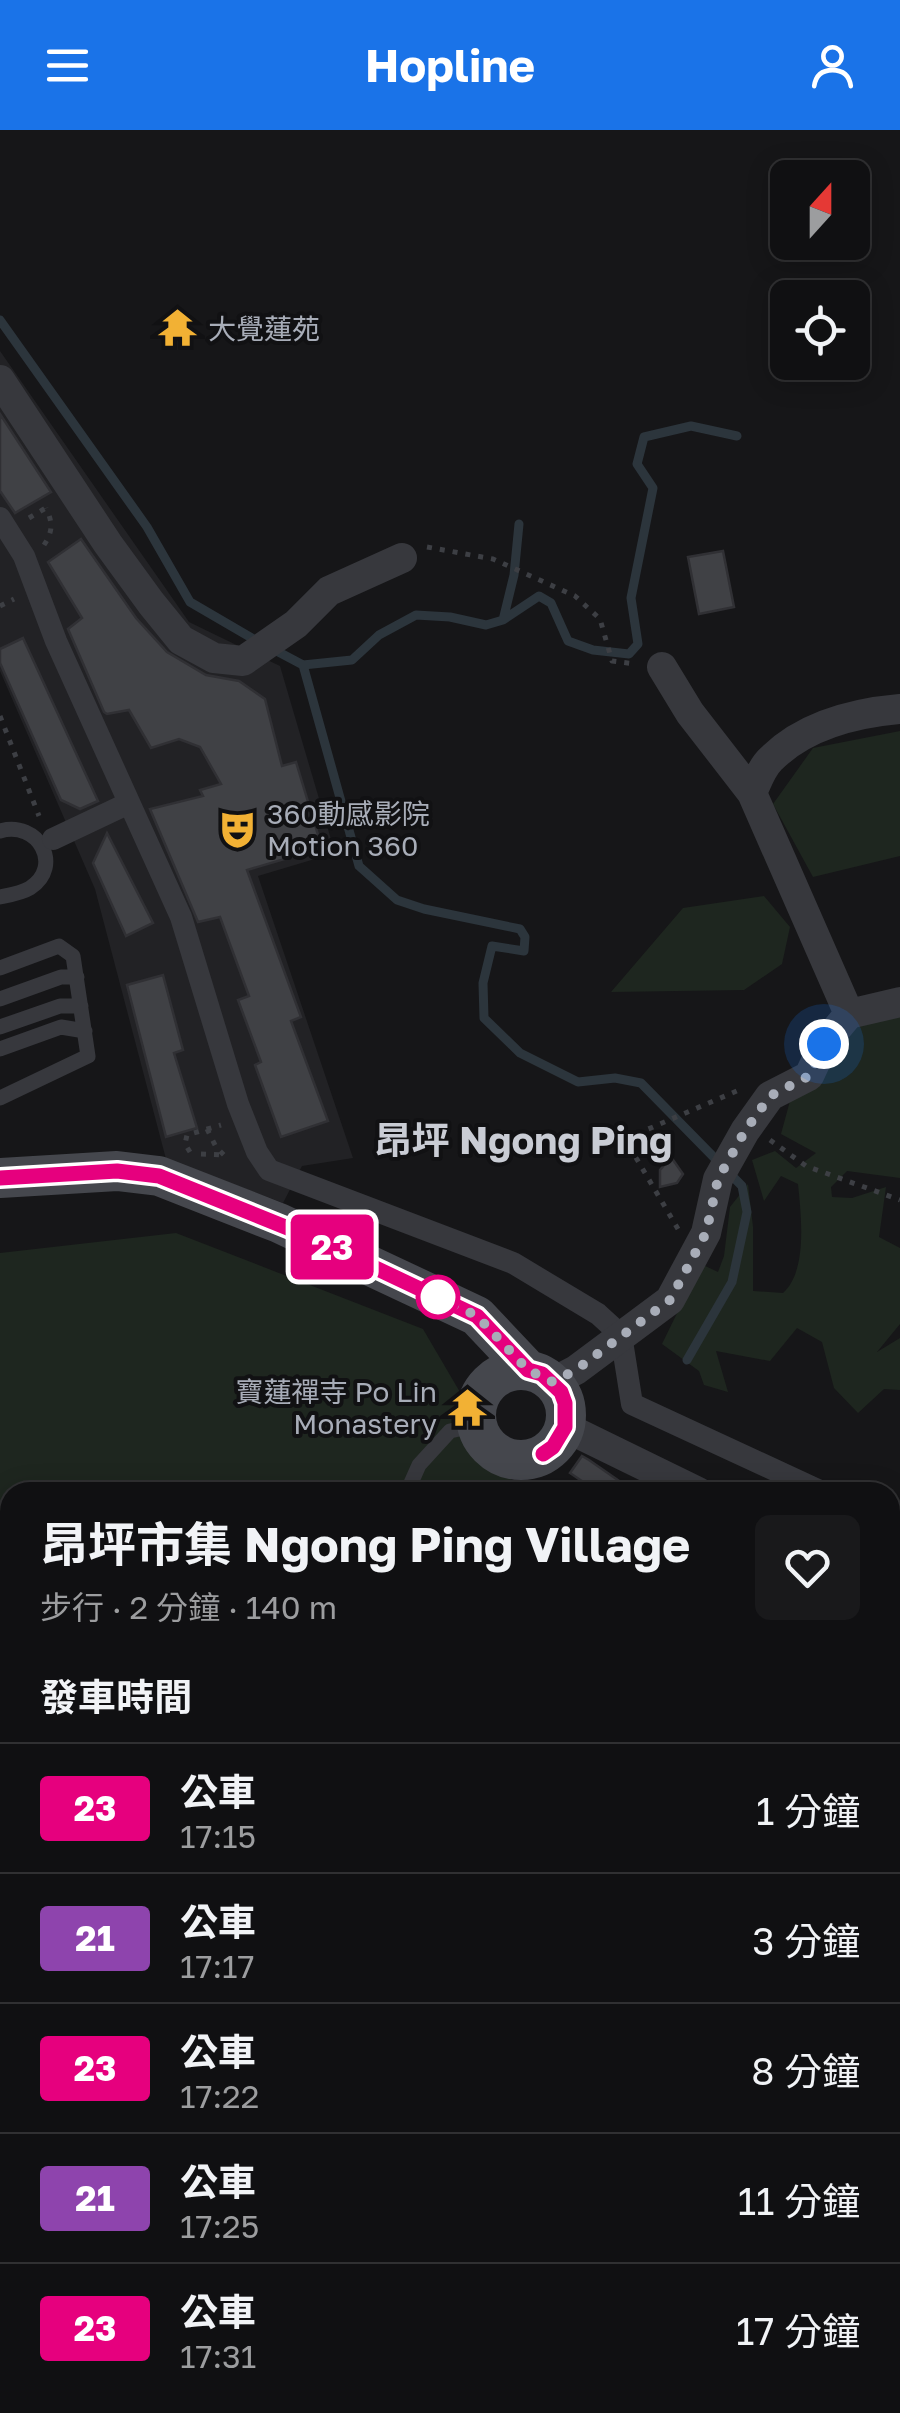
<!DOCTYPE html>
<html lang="zh-TW">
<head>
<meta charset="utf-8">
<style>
	:root { --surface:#101012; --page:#19191b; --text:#f1f3f6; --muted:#9c9d9f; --line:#303032; --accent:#1a73e8 }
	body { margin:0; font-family:"Golos Text","Noto Sans TC",sans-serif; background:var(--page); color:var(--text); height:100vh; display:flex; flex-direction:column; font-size:38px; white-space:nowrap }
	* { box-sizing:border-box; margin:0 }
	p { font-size:32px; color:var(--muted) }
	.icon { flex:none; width:55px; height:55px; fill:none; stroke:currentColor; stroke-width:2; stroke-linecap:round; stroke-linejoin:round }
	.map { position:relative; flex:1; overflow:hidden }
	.details { position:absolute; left:0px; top:1352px; width:900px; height:932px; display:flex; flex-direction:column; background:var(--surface); border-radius:30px 30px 0 0; box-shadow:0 5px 25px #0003,0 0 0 2px var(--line) }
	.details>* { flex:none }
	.badge { padding:0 20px; border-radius:8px; font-size:35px; line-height:65px }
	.needle { width:65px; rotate:21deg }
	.fabs { position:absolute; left:770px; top:30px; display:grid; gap:20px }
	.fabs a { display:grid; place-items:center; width:100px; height:100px; border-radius:15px; background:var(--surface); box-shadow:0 5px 25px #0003,0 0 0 2px var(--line); font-size:50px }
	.you { position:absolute; width:50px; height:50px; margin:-25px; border:8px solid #fff; border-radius:50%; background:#1a73e8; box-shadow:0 0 0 15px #1a73e833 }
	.map>.badge { position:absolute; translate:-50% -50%; box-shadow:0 0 0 5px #fff }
	h2 { padding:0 40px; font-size:38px; line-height:90px }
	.round { display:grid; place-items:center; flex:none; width:105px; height:105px; border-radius:15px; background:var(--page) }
	.headline { display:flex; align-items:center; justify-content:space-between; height:170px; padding:0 40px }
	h1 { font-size:48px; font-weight:700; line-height:75px }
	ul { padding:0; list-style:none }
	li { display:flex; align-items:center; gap:30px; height:130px; padding:0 40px; border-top:2px solid var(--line) }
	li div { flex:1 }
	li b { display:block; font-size:38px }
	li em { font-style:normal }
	li .badge { min-width:110px; font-weight:700; text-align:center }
	header { display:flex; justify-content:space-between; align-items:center; height:130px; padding:0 40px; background:var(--accent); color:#fff; font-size:45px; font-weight:700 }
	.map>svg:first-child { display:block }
</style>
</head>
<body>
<header><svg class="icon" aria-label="menu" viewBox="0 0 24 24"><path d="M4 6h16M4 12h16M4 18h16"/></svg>Hopline<svg class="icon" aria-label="person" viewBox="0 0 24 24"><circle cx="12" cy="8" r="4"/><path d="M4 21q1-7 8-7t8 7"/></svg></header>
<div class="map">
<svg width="900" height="2283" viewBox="0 0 900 2283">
	<rect width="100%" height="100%" fill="#161618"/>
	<path fill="#222225" d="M 0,221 L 189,492 L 280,536 L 335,723 L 258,746 L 353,1028 L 302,1036 L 283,1073 L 166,1029 L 95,759 L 0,541 Z"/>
	<path fill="#1e261f" d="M 900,601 L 900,726 L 813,747 L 773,674 L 813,618 Z
		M 764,766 L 790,797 L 782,834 L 744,860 L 611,862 L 683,778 Z
		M 900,886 L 900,1048 L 847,1041 L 831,1057 L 832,1067 L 852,1068 L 886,1057 L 879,1107 L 900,1118 L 900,1194 L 877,1222 L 900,1208 L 900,1260 L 884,1259 L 858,1283 L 834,1258 L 822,1212 L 797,1198 L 770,1231 L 716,1221 L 728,1262 L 704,1255 L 699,1241 L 662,1214 L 701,1134 L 718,1142 L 724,1126 L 730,1077 L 748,1054 L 753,1097 L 753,1161 L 783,1163 C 808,1141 801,1084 798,1054 L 781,1046 L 764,1071 L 752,1030 L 775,1021 L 796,1038 L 816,1023 L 781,1004 L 790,971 L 807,963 L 856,897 Z
		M 176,1103 L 423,1199 L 512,1351 L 542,1362 L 10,1362 L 10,2275 L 92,2275 L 105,2283 L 0,2283 L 0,2221 L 4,2223 L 5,2204 L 0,2207 L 0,1123 Z
		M 890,1493 L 900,1497 L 900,1701 L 890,1697 Z"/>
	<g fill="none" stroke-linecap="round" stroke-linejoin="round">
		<path stroke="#2c353c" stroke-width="9" d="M 0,190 L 147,397 L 190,472 L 257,511
			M 503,490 L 514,445 L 519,394
			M 271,518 L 303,535 L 359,736 L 397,770 L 424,779 L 520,799 L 525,807 L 524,821 L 492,816 L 483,853 L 484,888 L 520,923 L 578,952 L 615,948 L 641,953 L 742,1056 L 747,1082 L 732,1152 L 687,1230
			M 303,535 L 352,530 L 379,505 L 416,485 L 450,487 L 486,495 L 503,490 L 539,466 L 551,473 L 568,511 L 593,520 L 629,524 L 638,514 L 631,468 L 653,358 L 637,334 L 644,307 L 691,296 L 737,306"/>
	</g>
	<path fill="#404145" stroke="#303034" stroke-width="2.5" d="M 0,284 L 51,362 L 15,383 L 0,361 Z
		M 81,409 L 136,488 L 167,522 L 206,545 L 239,551 L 265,569 L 282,636 L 296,632 L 322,718 L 247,740 L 301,887 L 291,891 L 328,991 L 281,1007 L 255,935 L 261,932 L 238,870 L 249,866 L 220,787 L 198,792 L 150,679 L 203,666 L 200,660 L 221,654 L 200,617 L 179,609 L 151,618 L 129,580 L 107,584 L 104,582 L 68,499 L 82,488 L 48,432 Z
		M 723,421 L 734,477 L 699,484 L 688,427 Z
		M 23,508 L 98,671 L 80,679 L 61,670 L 0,533 L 0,519 Z
		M 107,703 L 153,793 L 126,806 L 93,733 Z
		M 163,845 L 183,920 L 174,923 L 197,998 L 166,1007 L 127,855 Z
		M 671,1027 L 683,1044 L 677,1053 L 660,1057 L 660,1040 Z
		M 582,1326 L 589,1330 L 635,1362 L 598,1362 L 570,1343 Z"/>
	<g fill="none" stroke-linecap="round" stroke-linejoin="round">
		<path stroke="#3d3f44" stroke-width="5" stroke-dasharray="5 8" stroke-linecap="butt" d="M 29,388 L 49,376
			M 44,415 C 53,401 53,393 46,378
			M 427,417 L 493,429 L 575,466 L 600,489 L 612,531 L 636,534
			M 0,476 L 14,469
			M 0,586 L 39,686
			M 207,999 L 216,1017 L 224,1025
			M 770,1010 L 806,1036 L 900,1070
			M 190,1022 L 185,1014 L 187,1005 L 221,995
			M 201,1024 L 224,1025
			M 678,1099 L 625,1009 L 739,960
			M 890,1761 L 900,1757
			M 890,1779 L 900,1774
			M 890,2252 L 900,2248
			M 77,2275 L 79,2283
			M 564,2275 L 607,2283
			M 545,2283 L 551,2275
			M 820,2283 L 838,2275"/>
		<path stroke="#37383d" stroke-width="15" d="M 0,701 C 38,690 64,736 30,758 C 22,763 10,765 0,767
			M 0,838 L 59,816 L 73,826 L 88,926 L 0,968
			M 0,869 L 61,847 L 77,847
			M 0,897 L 60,876 L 81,876
			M 0,919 L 61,897 L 85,901
			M 407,1362 L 419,1335 L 450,1301 L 477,1295"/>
		<path stroke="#37383d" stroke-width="22" d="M 0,388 L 24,426 L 56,511 L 181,787 L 238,974 L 257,1022 L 269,1040 L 513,1133 L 598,1184 L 621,1205 L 632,1274 L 822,1362
			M 53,709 L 129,673
			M 890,1394 L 900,1399"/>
		<path stroke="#37383d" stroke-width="30" d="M 0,250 L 108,414 L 151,473 L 181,510 L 214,528 L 243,531 L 296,494 L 329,461 L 402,428
			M 662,537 L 690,583 L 752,663
			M 900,579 C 854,583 805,595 771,629 C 762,637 757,652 752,663 L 849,884 L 900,872
			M 553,1252 L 576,1240 L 670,1170 L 706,1103 L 718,1049 L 745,1001 L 770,966 L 809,946 L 824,914 L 849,884
			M 565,1297 L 698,1362
			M 890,1443 L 900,1446"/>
		<path stroke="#45474d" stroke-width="40" d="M 0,1048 L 117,1041 L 159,1046 L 279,1093 L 477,1186 L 528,1240
			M476 1285a45 45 0 1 1 90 0a45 45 0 1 1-90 0Z"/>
	</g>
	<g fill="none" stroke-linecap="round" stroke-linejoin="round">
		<defs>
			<path id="line" d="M 0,1048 L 117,1041 L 159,1046 L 310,1107 L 477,1186 L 528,1240 L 542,1244 L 561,1262 L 565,1273 L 565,1297 L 553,1317 L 543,1324"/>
		</defs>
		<use href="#line" stroke="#fff" stroke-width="22"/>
		<use href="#line" stroke="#e6007e" stroke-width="15"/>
		<path stroke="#a8adb8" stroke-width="10" stroke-dasharray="0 18" d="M 438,1167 L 477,1186 L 528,1240 L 553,1252 L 576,1240 L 670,1170 L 706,1103 L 718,1049 L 745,1001 L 770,966 L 809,946 L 824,914"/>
	</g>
	<defs>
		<symbol id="temple-bare" viewBox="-9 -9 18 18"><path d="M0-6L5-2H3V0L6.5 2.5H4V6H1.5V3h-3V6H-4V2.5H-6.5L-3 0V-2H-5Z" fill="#f2b134" stroke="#111113" stroke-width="2.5" paint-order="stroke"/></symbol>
		<symbol id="theatre-bare" viewBox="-9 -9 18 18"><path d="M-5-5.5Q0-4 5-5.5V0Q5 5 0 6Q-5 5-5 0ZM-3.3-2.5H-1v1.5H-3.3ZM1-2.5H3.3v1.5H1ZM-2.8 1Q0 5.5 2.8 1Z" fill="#f2b134" stroke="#111113" stroke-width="2.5" paint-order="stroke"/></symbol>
	</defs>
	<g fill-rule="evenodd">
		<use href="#temple-bare" x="150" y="170" width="55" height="55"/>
		<use href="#theatre-bare" x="210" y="672" width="55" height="55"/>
		<use href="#temple-bare" x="440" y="1250" width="55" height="55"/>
	</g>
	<circle fill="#fff" stroke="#e6007e" stroke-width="5" cx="438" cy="1167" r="20"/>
	<g text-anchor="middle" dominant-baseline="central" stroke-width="8" stroke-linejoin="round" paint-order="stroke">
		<g font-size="28" fill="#a8adb8" stroke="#111113" text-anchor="start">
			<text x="208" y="198">大覺蓮苑</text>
			<text x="267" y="683">360動感影院<tspan x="267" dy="32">Motion 360</tspan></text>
			<text x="437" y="1261" text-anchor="end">寶蓮禪寺 Po Lin<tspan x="437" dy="32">Monastery</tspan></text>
		</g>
		<g font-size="38" font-weight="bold" fill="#c9ccd4" stroke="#111113">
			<text x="523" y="1009">昂坪 Ngong Ping</text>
		</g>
	</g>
</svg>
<div class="fabs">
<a><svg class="needle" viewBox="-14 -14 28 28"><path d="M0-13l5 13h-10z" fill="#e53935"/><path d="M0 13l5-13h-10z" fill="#9c9d9f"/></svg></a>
<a><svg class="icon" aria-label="locate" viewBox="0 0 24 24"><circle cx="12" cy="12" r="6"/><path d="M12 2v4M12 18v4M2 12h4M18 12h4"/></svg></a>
</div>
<div class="you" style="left:824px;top:914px"></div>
<b class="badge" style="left:332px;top:1117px;background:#e6007e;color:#fff">23</b>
<section class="details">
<div class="headline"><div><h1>昂坪市集 Ngong Ping Village</h1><p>步行 · 2 分鐘 · 140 m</p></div><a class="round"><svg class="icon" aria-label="heart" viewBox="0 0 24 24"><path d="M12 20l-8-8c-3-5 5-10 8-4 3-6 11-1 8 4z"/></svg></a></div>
<h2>發車時間</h2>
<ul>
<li><span class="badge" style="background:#e6007e;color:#fff">23</span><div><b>公車</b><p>17:15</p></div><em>1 分鐘</em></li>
<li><span class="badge" style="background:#8e44ad;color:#fff">21</span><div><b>公車</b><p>17:17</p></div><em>3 分鐘</em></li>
<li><span class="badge" style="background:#e6007e;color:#fff">23</span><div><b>公車</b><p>17:22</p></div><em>8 分鐘</em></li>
<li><span class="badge" style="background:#8e44ad;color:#fff">21</span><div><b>公車</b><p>17:25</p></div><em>11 分鐘</em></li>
<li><span class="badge" style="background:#e6007e;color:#fff">23</span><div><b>公車</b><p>17:31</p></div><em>17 分鐘</em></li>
</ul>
</section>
</div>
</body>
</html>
